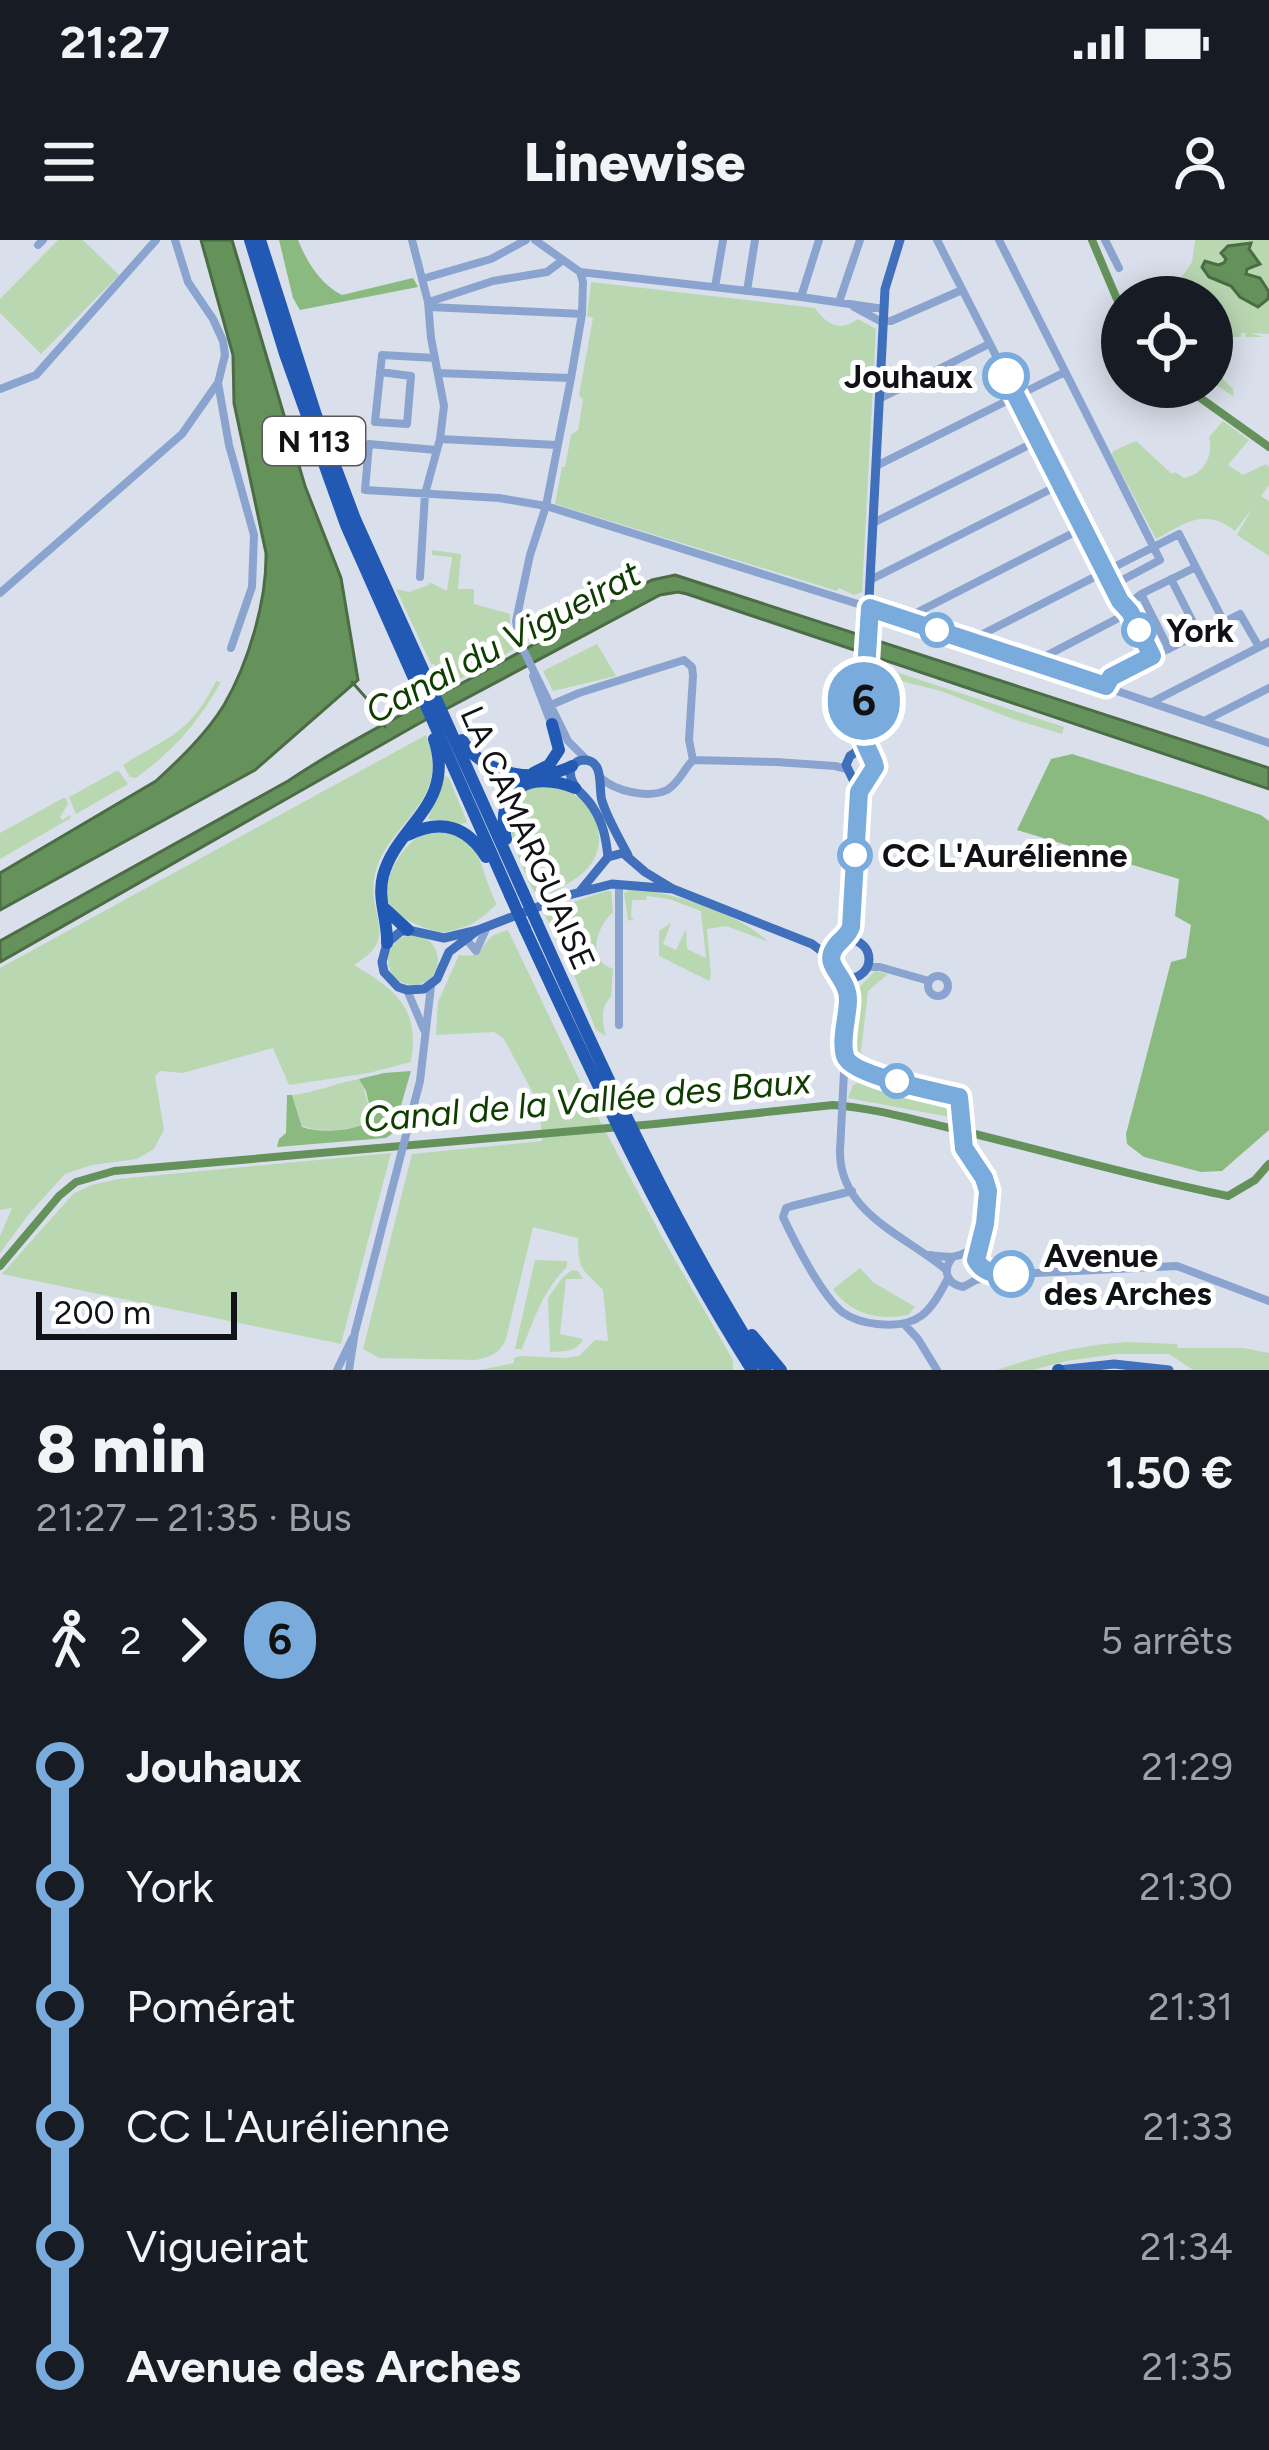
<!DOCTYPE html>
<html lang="fr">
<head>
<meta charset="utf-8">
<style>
	:root { --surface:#171b24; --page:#20242c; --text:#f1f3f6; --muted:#9ea1a6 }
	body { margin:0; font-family:Figtree,sans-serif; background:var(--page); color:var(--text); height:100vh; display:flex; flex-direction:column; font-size:45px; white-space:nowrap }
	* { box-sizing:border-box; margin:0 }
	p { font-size:39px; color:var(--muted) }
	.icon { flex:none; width:66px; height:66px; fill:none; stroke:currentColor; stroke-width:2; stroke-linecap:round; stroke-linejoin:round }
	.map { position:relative; height:1130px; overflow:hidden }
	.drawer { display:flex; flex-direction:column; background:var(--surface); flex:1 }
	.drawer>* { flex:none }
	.badge { padding:0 24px; border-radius:39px; font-size:42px; line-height:78px }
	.controls { position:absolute; left:1101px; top:36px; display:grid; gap:24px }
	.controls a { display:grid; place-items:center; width:132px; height:132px; border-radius:50%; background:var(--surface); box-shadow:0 6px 30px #0003; font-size:60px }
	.scale { position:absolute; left:36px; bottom:30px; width:201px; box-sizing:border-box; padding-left:12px; border:6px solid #101215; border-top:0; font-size:33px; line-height:42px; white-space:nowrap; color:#101215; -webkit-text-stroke:9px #fff; paint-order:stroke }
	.map>.badge { position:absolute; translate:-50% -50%; box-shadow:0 0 0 6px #fff }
	.legs { display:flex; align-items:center; gap:18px; height:132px; padding:0 36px; font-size:39px }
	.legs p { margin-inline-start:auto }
	.summary { display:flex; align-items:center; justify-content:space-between; height:204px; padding:0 36px }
	h1 { font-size:66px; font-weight:800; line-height:90px }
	ul { padding:0 36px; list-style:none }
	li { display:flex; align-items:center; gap:42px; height:120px; font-size:45px }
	li i { display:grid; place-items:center; width:18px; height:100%; margin:0 15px; background:currentColor }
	li i::after { content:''; width:30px; height:30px; margin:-15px; border:9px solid; border-radius:50%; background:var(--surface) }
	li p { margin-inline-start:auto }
	li:first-child i { background:linear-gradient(#0000 50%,currentColor 0) }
	li:last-child i { background:linear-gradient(currentColor 50%,#0000 0) }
	.status { display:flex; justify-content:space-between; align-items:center; height:84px; padding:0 60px; background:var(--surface); direction:ltr }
	.status svg { height:33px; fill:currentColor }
	header { display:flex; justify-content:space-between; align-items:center; height:156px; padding:0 36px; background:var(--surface); font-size:54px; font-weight:800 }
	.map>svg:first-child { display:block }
</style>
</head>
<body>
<div class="status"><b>21:27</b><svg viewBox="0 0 49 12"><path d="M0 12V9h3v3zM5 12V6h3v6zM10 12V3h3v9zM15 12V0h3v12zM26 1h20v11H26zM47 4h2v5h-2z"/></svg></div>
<header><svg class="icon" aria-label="menu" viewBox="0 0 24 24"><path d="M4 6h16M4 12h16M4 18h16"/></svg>Linewise<svg class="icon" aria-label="person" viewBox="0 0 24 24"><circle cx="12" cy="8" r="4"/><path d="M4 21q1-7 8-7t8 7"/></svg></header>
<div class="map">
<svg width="1269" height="1130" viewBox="0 0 1269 1130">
	<rect width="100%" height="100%" fill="#dae0eb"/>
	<path fill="#b9d8b2" d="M 58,0 L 83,0 L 119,35 L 41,114 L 0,73 L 0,59 Z
		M 1195,0 L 1269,0 L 1269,94 L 1251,93 L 1263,97 L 1245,97 L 1246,93 L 1241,93 L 1241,97 L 1229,97 L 1230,93 L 1227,93 L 1223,101 L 1223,139 L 1233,149 L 1234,157 L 1212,142 L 1212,57 L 1168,57 L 1192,22 Z
		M 591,42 L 815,68 C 827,85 840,92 858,79 L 876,89 L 862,352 L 854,355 L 839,348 L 837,351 L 555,264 L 562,227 L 565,227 L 571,195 L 578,190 L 583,160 L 579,155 L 593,78 L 587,76 Z
		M 1223,181 L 1249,200 L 1228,225 L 1243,235 L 1266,224 L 1269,227 L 1269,245 L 1261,256 L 1269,261 L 1269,316 L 1237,295 L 1252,269 L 1235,291 C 1204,267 1186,283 1156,299 L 1112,215 L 1113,211 L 1136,201 L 1172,234 L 1175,232 L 1184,238 C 1203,234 1214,217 1209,197 Z
		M 432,310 L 461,314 L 458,349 L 474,349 L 474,364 L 510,374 L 510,385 L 505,386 C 510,392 513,402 513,410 L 441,449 L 442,443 L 434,424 L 431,424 L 396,349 L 409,352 L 429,345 L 429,342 L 447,351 L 452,317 L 432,315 Z
		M 597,404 L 616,436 L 553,451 L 543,431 Z
		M 875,425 L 1064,487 L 1062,494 L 1013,479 L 941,451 L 881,436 L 874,446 L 868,479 L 871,431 Z
		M 216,441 L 221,442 C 198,483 173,511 136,538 L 130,537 L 123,525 C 170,495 189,495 216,441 Z
		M 426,495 C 452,559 394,579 377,627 C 361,673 405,695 354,725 C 397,751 420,768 411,822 L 369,833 L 289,845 L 273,808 L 183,833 L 160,831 L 155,836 L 164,890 L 154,909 L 137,919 L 92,925 L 65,934 L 29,974 L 0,1013 L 0,996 L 12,968 L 0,970 L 0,728 Z
		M 118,530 L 128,544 L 76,574 L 69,557 Z
		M 443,535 L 449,538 L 467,582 L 462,584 L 428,579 Z
		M 536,545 C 548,547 562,547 572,553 C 606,575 609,618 575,639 C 559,648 555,657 534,652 C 524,632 502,583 512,563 C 517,554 526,549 536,545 Z
		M 63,558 L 66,558 L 68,564 L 60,577 L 62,580 L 70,575 L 71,578 L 0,619 L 0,593 Z
		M 440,590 C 485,600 479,630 497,664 C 488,672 479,681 467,686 C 461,688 446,693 440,692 C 424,689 391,676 387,658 C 383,637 403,604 422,595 C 427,592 434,592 440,590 Z
		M 631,649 C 669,651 741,674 767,701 L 726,686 L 707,689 L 711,735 L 709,741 L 659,716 L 659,691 L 671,683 L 663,704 L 676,710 L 686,689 L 687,709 L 706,718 L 701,671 L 669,659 L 647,656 L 646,660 L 632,660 L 631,677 L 634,679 L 628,681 L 624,653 Z
		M 606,651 L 611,651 L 613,672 C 596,687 586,721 613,729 L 611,757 C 600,767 602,783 606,796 L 596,790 L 569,722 L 543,672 Z
		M 508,690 L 592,866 L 662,997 L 733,1120 L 733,1130 L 480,1130 L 514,1123 L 514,1118 L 520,1116 L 566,1118 L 579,1116 L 595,1100 L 608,1101 L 603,1050 C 582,1028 578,1031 578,998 L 533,987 L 506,1099 C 500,1113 491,1117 476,1120 L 379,1118 L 363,1109 L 412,914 L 542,901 L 539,864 L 504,799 L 494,792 L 436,795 L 438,762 L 459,715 C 484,718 478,709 492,696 C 494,695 506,690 508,690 Z
		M388 720a25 25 0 1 1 50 0a25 25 0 1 1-50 0Z
		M 875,731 L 888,734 L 868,751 L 861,812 L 870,823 L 909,834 L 908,838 L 868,827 L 853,811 L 855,752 Z
		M 361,839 L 373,881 C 353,890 323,894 302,886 L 292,855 C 317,853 336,842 361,839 Z
		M 864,839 L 945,860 L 953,868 L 955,878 L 848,858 L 853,845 Z
		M 391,913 L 341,1104 L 2,1034 L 73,954 L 91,945 L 118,939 Z
		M 535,1020 L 567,1021 L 567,1027 C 543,1050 534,1080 522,1109 L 515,1109 Z
		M 860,1028 L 873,1042 L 915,1067 L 908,1075 C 879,1081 850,1074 833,1049 Z
		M 572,1030 L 578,1031 L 583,1039 L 566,1039 L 560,1094 L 583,1099 C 577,1113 563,1111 550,1112 L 548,1058 L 562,1038 Z
		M 1127,1102 L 1177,1104 L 1178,1108 L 1244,1108 L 1269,1113 L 1269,1130 L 1193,1130 L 1169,1114 L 1117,1114 L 1066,1121 L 1033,1130 L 997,1130 C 1040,1115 1081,1105 1127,1102 Z"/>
	<path fill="#8bba80" d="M 279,0 L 298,0 C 307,22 320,44 342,55 L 413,38 L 418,47 L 300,70 L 293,58 Z
		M 1072,514 L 1206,556 L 1261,575 L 1269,581 L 1269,890 L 1222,931 L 1201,932 L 1144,917 L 1127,904 L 1126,894 L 1171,722 L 1186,718 L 1191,685 L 1175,676 L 1179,639 L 1017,590 L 1051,519 Z
		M 411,831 L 393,893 L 386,898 L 277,907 L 279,899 L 286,893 L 287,855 L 292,855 L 302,887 C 323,894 354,891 373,880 L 366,851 L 359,839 L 384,833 Z"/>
	<path fill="#64925a" stroke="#4b6c45" stroke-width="3" d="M 201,0 L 232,0 L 305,246 L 341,338 L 358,440 L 255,530 L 0,670 L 0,633 L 156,541 C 180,519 207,493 224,465 C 248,424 267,361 266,313 L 234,163 L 233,115 Z
		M 1251,3 L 1249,9 L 1260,24 L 1247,29 L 1246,34 L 1260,38 L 1269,52 L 1268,59 L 1258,67 L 1240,57 L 1231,46 L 1209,37 L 1202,27 L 1205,21 L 1218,25 L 1224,23 L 1226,19 L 1221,13 L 1228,6 Z
		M 675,335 L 1269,528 L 1269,549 L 687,354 L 678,352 L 660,355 L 418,484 L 0,722 L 0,701 L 288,541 C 351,499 419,466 485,431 C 535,404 584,377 634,349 L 652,340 Z"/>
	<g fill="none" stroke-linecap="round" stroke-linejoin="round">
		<path stroke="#4b6c45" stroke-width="3" d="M 352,442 L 375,468 L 385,487"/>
		<path stroke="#64925a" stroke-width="8" d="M 1092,0 L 1122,71
			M 1185,147 L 1269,207
			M 0,1026 L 59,956 L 76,942 L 114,931 L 655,884 L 833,865 C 873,868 911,879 950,888 C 1043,910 1134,937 1228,956 L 1255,940 L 1269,924"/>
		<path stroke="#8aa4cf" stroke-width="8" d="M 175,0 L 188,42 L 213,79 L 223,101 L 225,115 L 218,143 L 229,205 L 254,295 L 252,347 L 231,408
			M 412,0 L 428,62 L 431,98 L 444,166 L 440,199 L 425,254 L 420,337
			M 535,0 L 580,32
			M 937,0 L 1121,361 L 1130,372 L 1152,416
			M 999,0 L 1160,320 L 1113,345
			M 1105,0 L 1119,28
			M 38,5 L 43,0
			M 580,32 L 583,42 L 582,74 L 571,138 L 546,266 L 530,315 L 516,381 L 519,401 L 568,501 L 586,519
			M 580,32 L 801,57 L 884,69
			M 422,39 L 491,19 L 526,0
			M 715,47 L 723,0
			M 747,51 L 755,0
			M 801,57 L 819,0
			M 429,62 L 493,41 L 547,32 L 563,20
			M 839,62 L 860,0
			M 429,67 L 582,74
			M 854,67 L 880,81 L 891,81 L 962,50
			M 380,132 L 411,136 L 407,184 L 375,182 L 382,115 L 435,118
			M 438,133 L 571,138
			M 0,149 L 36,135 L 156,0
			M 881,158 L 989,104
			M 440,199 L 557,205
			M 436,210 L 369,204 L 365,250 L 499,258 L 546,266 L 912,381 L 1269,503
			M 876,226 L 1065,132
			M 873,283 L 1039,200
			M 1171,339 L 1199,394
			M 870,340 L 1061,244
			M 0,353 L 182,194 L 217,144
			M 1141,354 L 1169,409
			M 1126,366 L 1141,354 L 1196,327
			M 912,381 L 918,372 L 1083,288
			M 974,402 L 977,397 L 1179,294 L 1224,382
			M 1039,424 L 1040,419 L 1130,372
			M 533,436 L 551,483
			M 1106,446 L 1111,437 L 1240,374 L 1259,407
			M 1152,462 L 1269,402
			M 551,465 L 579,453 L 684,420 L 692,427 L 693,436 L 689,500 L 693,520
			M 1206,480 L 1269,448
			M 693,520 L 776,522 L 835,526 L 847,529
			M 601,538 C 615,551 648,559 667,550 C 679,543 684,529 693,520
			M 467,700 L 476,711 L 487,687
			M 868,727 L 880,727 L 929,741
			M928 746a10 10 0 1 1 20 0a10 10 0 1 1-20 0Z
			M 843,737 L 848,753 L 840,911 C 839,973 906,996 945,1029
			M 407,750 L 424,790
			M 619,785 L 619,645
			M 846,817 L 851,825 L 866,833 L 959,857 L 964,908 L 984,938 L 989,951 L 985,984 L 976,1020
			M 852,951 L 792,966 L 786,968 L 783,977 C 795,1003 821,1054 842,1072 C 852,1079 866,1083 877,1084 C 918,1089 931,1072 948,1038
			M 930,1015 C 949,1018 961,1019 976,1005
			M 952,1018 C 942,1031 947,1044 963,1047 L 976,1040 L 997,1035 L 1177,1026 L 1269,1061
			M 979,1026 L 995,1035
			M 905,1085 L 918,1099 L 937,1130
			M 337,1130 L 352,1099
			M 349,1130 L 355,1092 L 420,841 L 431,746"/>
		<path stroke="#406fbc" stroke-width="9" d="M 859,552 L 875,527 C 873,518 865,507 862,495
			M 608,617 C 606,598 603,582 592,566 C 583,552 571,549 570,531 C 574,525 575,520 585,520 C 605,521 598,549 602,561 C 608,580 619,598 628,615
			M 581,650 L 608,617 L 623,613 L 645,632 L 673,649 L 812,704 L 831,718
			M 478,690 L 449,712 L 437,739 L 424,749 L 407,750 L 398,747 L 384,732 L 382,722 L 387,703 L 400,692 L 408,690 L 444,698 L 478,690 L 569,655 L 612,644 L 673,649
			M831 719a19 19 0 1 1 38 0a19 19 0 1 1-38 0Z
			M 855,700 L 851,688 L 859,552 L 846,525 L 850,516 L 856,512 L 862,495 L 885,49 L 900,0
			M 1059,1130 L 1114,1124 L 1169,1130"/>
		<path stroke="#2259b4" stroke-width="12" d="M 250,0 L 285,114 L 346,285 L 510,655
			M 260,0 L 316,175 L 355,279 L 523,652
			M 462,500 C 484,536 537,544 572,526
			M 533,533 L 549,525 L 559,510 L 552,484
			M 408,595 C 441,578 467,586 486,617
			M 506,599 C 494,548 531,530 575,548
			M 383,667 L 408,690
			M 537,683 C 606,837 675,988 766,1130
			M 525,689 C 595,840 663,990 752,1130
			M 387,703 C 388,680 377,659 383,636 C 397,584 456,565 434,499
			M 752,1095 L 781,1130
			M 1058,1130 L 1059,1130"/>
		<path stroke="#2259b4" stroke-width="12" d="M 523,652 L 537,683
			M 510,655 L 525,689"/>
	</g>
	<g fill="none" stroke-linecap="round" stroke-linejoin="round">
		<defs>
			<path id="line-1" d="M 1006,136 L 1120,361 L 1130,372 L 1152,416 L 1111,437 L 1106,446 L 870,368 L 862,494 C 865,507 873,517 875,527 L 859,552 L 851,687 C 847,698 839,700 834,709 C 823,727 848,736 848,760 C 848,776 840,800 845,816 C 851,835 938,852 959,857 L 964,908 L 984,938 L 988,951 L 985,984 L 976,1020 C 983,1033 997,1035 1011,1034"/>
		</defs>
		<use href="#line-1" stroke="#fff" stroke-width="27"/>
		<use href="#line-1" stroke="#79acdc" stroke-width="18"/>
	</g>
	<g fill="#fff" stroke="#79acdc" stroke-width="6">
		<circle cx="1006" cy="136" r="21"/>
		<circle cx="937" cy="390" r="15"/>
		<circle cx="1139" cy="390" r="15"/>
		<circle cx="855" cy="615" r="15"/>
		<circle cx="897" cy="841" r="15"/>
		<circle cx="1011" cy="1034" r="21"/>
	</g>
	<g text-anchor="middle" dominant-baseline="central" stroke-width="10" stroke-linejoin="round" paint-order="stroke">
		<rect fill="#fff" stroke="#58595b" stroke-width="3" x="263" y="177" width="102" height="48" rx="9"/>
		<g font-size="30" font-weight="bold" fill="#101215">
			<text x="314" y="201">N 113</text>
		</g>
		<g font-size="33" font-weight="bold" fill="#101215" stroke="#fff" text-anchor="start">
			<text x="973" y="136" text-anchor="end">Jouhaux</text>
			<text x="1166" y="390">York</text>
			<text x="882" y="615">CC L'Aurélienne</text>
			<text x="1044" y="1015">Avenue<tspan x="1044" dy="38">des Arches</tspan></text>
		</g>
		<g font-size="33" fill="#101215" stroke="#fff">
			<text transform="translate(528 598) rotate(66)">LA CAMARGUAISE</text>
		</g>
		<g font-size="36" font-style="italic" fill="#0f3d01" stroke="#fff">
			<text transform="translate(503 402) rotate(-28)">Canal du Vigueirat</text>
			<text transform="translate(587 860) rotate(-5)">Canal de la Vallée des Baux</text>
		</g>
	</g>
</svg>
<div class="controls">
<a><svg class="icon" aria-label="locate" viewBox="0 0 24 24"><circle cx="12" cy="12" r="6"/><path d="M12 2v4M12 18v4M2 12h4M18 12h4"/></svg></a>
</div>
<div class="scale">200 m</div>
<b class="badge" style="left:864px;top:461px;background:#79acdc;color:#111">6</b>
</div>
<section class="drawer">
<div class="summary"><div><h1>8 min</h1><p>21:27 – 21:35 · Bus</p></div><b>1.50 €</b></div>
<div class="legs"><svg class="icon" aria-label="walk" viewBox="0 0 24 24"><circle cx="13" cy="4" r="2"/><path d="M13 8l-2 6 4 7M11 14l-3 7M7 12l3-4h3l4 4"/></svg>2<svg class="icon" aria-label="forward" viewBox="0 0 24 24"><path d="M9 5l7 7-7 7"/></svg><b class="badge" style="background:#79acdc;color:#111">6</b><p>5 arrêts</p></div>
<ul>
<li><i style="color:#79acdc"></i><b>Jouhaux</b><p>21:29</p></li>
<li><i style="color:#79acdc"></i><span>York</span><p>21:30</p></li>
<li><i style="color:#79acdc"></i><span>Pomérat</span><p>21:31</p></li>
<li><i style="color:#79acdc"></i><span>CC L'Aurélienne</span><p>21:33</p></li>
<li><i style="color:#79acdc"></i><span>Vigueirat</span><p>21:34</p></li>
<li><i style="color:#79acdc"></i><b>Avenue des Arches</b><p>21:35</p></li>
</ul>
</section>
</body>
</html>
